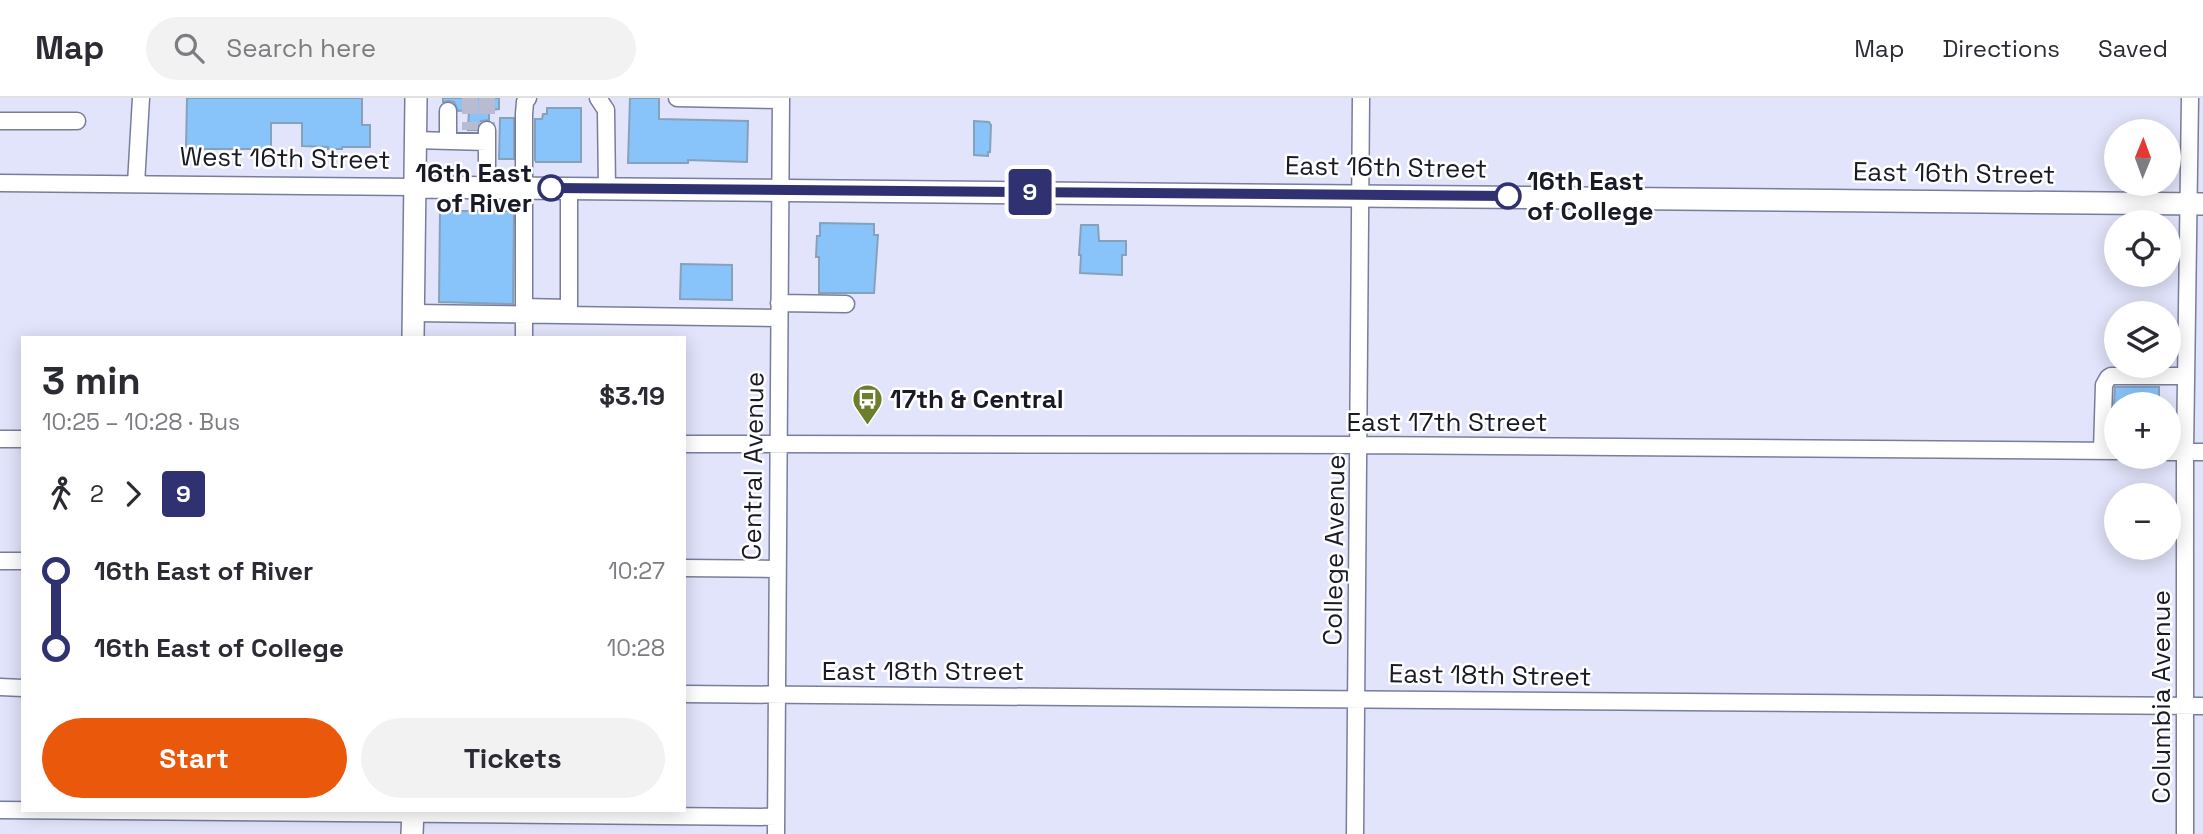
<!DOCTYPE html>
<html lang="en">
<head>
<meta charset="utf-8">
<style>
	:root { --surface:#fff; --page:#f2f2f3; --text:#2b2b33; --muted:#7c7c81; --line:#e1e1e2; --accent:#ea580c }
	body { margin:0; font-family:"Space Grotesk",sans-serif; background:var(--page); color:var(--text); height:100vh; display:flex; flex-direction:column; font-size:26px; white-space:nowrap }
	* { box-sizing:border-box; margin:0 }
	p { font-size:23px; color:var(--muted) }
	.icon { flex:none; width:38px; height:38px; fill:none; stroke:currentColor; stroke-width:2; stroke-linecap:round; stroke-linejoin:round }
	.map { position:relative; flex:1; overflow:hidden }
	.panel { position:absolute; left:21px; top:238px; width:665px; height:476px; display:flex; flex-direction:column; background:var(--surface); border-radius:0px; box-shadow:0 4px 18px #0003 }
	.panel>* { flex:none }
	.badge { padding:0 14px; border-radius:5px; font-size:24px; line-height:46px }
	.needle { width:46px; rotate:1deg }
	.controls { position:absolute; left:2104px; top:21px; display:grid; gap:14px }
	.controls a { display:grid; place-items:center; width:77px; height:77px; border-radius:50%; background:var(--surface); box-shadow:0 4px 18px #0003; font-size:35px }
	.map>.badge { position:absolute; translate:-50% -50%; box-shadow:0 0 0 4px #fff }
	.legs { display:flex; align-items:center; gap:10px; height:77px; padding:0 21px; font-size:23px }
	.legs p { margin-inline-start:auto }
	.summary { display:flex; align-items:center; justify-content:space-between; height:119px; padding:0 21px }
	h1 { font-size:38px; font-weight:600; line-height:52px }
	.cta { display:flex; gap:14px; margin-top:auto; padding:14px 21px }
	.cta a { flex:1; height:80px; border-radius:42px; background:var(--accent); color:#fff; font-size:28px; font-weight:600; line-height:80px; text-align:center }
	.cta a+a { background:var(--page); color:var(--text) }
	ul { padding:0 21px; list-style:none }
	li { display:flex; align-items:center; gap:24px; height:77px; font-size:26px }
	li i { display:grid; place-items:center; width:10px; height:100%; margin:0 9px; background:currentColor }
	li i::after { content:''; width:18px; height:18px; margin:-9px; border:5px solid; border-radius:50%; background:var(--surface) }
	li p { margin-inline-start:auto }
	li:first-child i { background:linear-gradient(#0000 50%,currentColor 0) }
	li:last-child i { background:linear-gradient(currentColor 50%,#0000 0) }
	header { display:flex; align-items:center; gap:42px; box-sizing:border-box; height:98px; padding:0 35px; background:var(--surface); border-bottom:2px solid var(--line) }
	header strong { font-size:33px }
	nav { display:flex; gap:38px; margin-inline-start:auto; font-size:24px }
	.search { width:490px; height:63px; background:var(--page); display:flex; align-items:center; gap:18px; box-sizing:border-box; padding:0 24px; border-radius:38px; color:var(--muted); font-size:26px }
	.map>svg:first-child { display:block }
</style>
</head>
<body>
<header>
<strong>Map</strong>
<div class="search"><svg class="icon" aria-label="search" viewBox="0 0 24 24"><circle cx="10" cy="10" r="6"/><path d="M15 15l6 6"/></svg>Search here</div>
<nav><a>Map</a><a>Directions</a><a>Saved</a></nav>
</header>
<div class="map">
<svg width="2203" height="736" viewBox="0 0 2203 736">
	<rect width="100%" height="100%" fill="#e1e4fa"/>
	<path fill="#88c4fa" stroke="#86a2bb" stroke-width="2" d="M 187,0 L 362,0 L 362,27 L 370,27 L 370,49 L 342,49 L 342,51 L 328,51 L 328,49 L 302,48 L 302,25 L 271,25 L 271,51 L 186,51 Z
		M 443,0 L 499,0 L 499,11 L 489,12 L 489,22 L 481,23 L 477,32 L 468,32 L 469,12 L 458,13 L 454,4 L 449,3 L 443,4 Z
		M 630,0 L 659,0 L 659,21 L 748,23 L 747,64 L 688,62 L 688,65 L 628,65 Z
		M 547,10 L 581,10 L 581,64 L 536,64 L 535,62 L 535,21 L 542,21 L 543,16 L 547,16 Z
		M 500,20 L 514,20 L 514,61 L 499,61 Z
		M 974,23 L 989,24 L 991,27 L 990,54 L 988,54 L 988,58 L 974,57 Z
		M 440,113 L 514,113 L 513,206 L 439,204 Z
		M 820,125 L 874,126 L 874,137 L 878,137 L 874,195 L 819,195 L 819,159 L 816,159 L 817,138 L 820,138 Z
		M 1081,127 L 1098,127 L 1099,143 L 1126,143 L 1126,157 L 1122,157 L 1122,177 L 1080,175 L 1081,157 L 1079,157 Z
		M 681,166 L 732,167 L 732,202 L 680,201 Z
		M 2115,289 L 2159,289 L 2159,306 L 2114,306 Z"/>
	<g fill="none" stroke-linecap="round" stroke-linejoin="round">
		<path stroke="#b9bcd0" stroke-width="16" stroke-dasharray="16 8" stroke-linecap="butt" d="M 470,0 L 470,32
			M 487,0 L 487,32"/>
		<defs>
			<path id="minor" d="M 528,0 L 525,4 L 524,16 L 524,209 L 569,210 L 569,90
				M 598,0 L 606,12 L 607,91
				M 677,0 L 781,2
				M 448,13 L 448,43
				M 0,23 L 77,23
				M 415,42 L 487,44
				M 0,85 L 414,89
				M 136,86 L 141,0
				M 487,90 L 487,32
				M 779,205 L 846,206
				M 524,209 L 524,240
				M 413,215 L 779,220
				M 0,341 L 23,341
				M 684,346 L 1359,347 L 2116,353
				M 2102,353 L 2104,287 L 2108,280 L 2111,278 L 2186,278
				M 2168,354 L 2203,354
				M 0,463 L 23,463
				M 684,470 L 776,471
				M 0,589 L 23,590
				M 684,596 L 2203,608
				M 0,712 L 776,719
				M 776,736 L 781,0
				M 1355,736 L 1361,0
				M 2185,736 L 2185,354 L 2190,0"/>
			<path id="major" d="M 414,89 L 2203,106
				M 413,240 L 416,0
				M 412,736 L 413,712"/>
		</defs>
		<use href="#minor" stroke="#787d9c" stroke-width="19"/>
		<use href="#major" stroke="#787d9c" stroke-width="24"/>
		<use href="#minor" stroke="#fff" stroke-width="16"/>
		<use href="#major" stroke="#fff" stroke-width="21"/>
	</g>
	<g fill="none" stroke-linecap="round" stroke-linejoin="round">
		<defs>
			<path id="line-1" d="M 551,90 L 1508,98"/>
		</defs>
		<use href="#line-1" stroke="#fff" stroke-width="16"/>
		<use href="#line-1" stroke="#303171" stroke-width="10"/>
	</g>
	<defs>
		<symbol id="bus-pin" viewBox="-11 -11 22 30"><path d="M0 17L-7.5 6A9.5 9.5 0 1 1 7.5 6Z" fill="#6c7d2b" stroke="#fff"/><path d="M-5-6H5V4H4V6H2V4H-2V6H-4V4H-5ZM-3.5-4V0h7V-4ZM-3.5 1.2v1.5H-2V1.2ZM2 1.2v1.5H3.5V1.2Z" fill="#fff"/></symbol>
	</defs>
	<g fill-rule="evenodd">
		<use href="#bus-pin" x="850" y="284" width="35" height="47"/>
	</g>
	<g fill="#fff" stroke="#303171" stroke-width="3.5">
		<circle cx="551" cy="90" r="12"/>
		<circle cx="1508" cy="98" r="12"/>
	</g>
	<g text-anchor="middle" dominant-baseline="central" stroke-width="5" stroke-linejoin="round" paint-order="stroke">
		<g font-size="26" fill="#191a27" stroke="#fff">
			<text transform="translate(285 60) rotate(1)">West 16th Street</text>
			<text transform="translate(1386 69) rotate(1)">East 16th Street</text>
			<text transform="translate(1954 75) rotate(1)">East 16th Street</text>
			<text x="1447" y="324">East 17th Street</text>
			<text transform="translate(753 368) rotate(-89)">Central Avenue</text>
			<text transform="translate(1334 452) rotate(-89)">College Avenue</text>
			<text x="923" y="573">East 18th Street</text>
			<text transform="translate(1490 577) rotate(1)">East 18th Street</text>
			<text transform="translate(2161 599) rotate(-90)">Columbia Avenue</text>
		</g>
		<g font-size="26" font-weight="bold" fill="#191a27" stroke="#fff" text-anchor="end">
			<text x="532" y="75">16th East<tspan x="532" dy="30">of River</tspan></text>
			<text x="1527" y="83" text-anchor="start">16th East<tspan x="1527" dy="30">of College</tspan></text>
		</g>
		<g font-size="26" font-weight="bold" fill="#191a27" stroke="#fff" text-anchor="start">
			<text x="890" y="301">17th &amp; Central</text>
		</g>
	</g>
</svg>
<div class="controls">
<a><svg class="needle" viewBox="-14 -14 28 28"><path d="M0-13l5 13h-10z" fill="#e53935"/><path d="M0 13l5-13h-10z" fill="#7c7c81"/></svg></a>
<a><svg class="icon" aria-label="locate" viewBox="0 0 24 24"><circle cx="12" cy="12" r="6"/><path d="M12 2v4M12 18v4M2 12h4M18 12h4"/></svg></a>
<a><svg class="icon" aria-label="layers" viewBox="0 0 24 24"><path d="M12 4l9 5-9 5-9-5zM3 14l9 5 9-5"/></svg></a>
<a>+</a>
<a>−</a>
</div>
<b class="badge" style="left:1030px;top:94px;background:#303171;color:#fff">9</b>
<section class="panel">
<div class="summary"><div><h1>3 min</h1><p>10:25 – 10:28 · Bus</p></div><b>$3.19</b></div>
<div class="legs"><svg class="icon" aria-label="walk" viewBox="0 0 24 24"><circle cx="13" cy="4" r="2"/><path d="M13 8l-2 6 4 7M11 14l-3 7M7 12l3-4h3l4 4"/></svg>2<svg class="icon" aria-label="forward" viewBox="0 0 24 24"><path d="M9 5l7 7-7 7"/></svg><b class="badge" style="background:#303171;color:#fff">9</b></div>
<ul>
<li><i style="color:#303171"></i><b>16th East of River</b><p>10:27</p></li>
<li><i style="color:#303171"></i><b>16th East of College</b><p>10:28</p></li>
</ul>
<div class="cta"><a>Start</a><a>Tickets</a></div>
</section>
</div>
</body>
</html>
